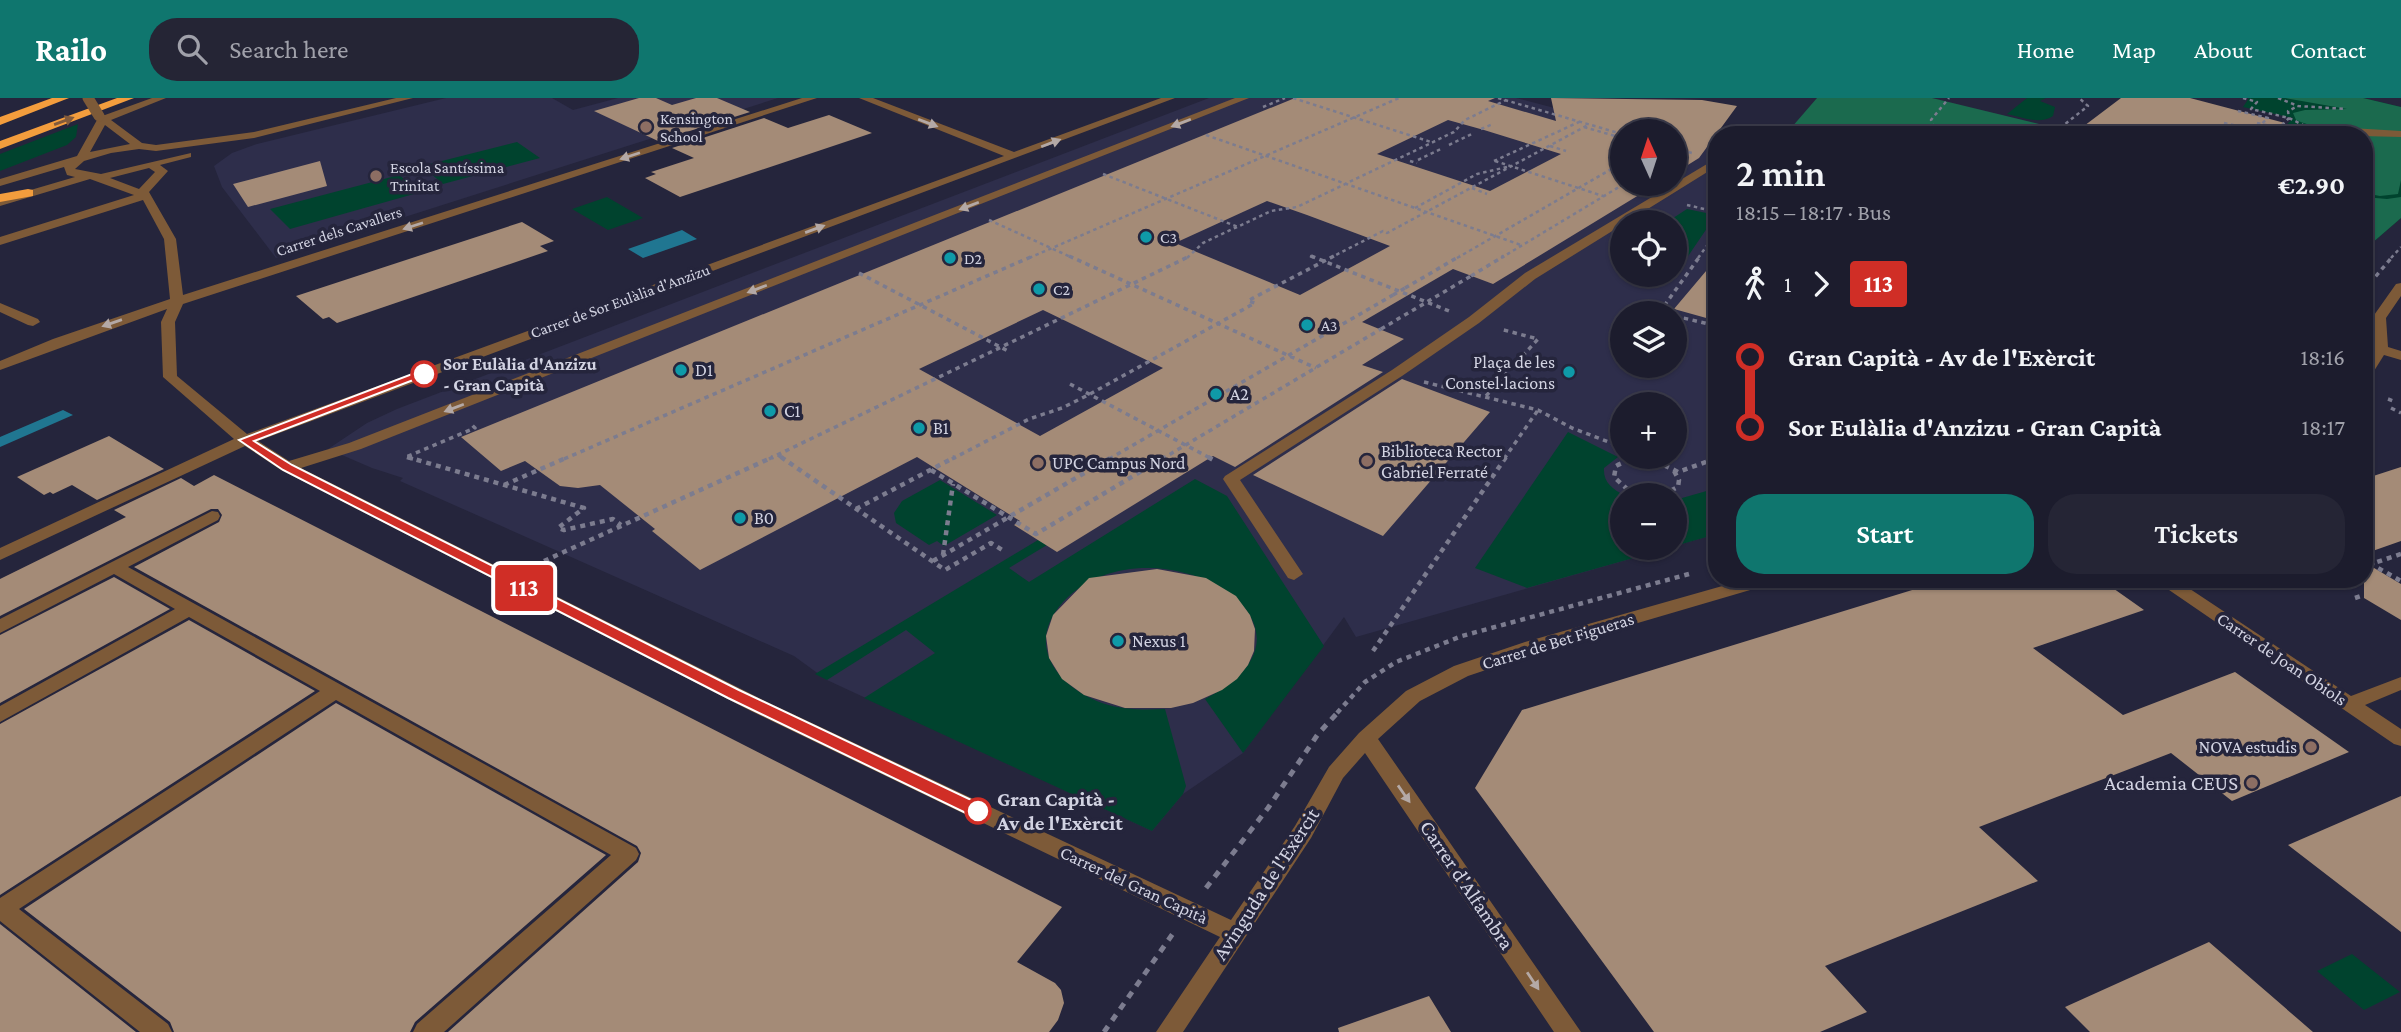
<!DOCTYPE html>
<html lang="en">
<head>
<meta charset="utf-8">
<style>
	:root { --surface:#1c1c2d; --page:#252535; --text:#f1f3f6; --muted:#a0a1aa; --line:#3a3a49; --accent:#0f766e }
	body { margin:0; font-family:"Crimson Pro",serif; background:var(--page); color:var(--text); height:100vh; display:flex; flex-direction:column; font-size:26px; white-space:nowrap }
	* { box-sizing:border-box; margin:0 }
	p { font-size:23px; color:var(--muted) }
	.icon { flex:none; width:38px; height:38px; fill:none; stroke:currentColor; stroke-width:2; stroke-linecap:round; stroke-linejoin:round }
	.map { position:relative; flex:1; overflow:hidden }
	.drawer { position:absolute; left:1708px; top:28px; width:665px; height:462px; display:flex; flex-direction:column; background:var(--surface); border-radius:28px; box-shadow:0 2px 5px #0004,0 0 0 2px var(--line) }
	.drawer>* { flex:none }
	.badge { padding:0 14px; border-radius:5px; font-size:24px; line-height:46px }
	.needle { width:46px; rotate:357deg }
	.fabs { position:absolute; left:1610px; top:21px; display:grid; gap:14px }
	.fabs a { display:grid; place-items:center; width:77px; height:77px; border-radius:50%; background:var(--surface); box-shadow:0 2px 5px #0004,0 0 0 2px var(--line); font-size:35px }
	.map>.badge { position:absolute; translate:-50% -50%; box-shadow:0 0 0 4px #fff }
	.legs { display:flex; align-items:center; gap:10px; height:77px; padding:0 28px; font-size:23px }
	.legs p { margin-inline-start:auto }
	.headline { display:flex; align-items:center; justify-content:space-between; height:119px; padding:0 28px }
	h1 { font-size:38px; font-weight:600; line-height:52px }
	.primary-button { display:flex; gap:14px; margin-top:auto; padding:14px 28px }
	.primary-button a { flex:1; height:80px; border-radius:28px; background:var(--accent); color:#fff; font-size:28px; font-weight:600; line-height:80px; text-align:center }
	.primary-button a+a { background:var(--page); color:var(--text) }
	ul { padding:0 28px; list-style:none }
	li { display:flex; align-items:center; gap:24px; height:70px; font-size:26px }
	li i { display:grid; place-items:center; width:10px; height:100%; margin:0 9px; background:currentColor }
	li i::after { content:''; width:18px; height:18px; margin:-9px; border:5px solid; border-radius:50%; background:var(--surface) }
	li p { margin-inline-start:auto }
	li:first-child i { background:linear-gradient(#0000 50%,currentColor 0) }
	li:last-child i { background:linear-gradient(currentColor 50%,#0000 0) }
	header { display:flex; align-items:center; gap:42px; box-sizing:border-box; height:98px; padding:0 35px; background:var(--accent); color:#fff }
	header strong { font-size:33px }
	nav { display:flex; gap:38px; margin-inline-start:auto; font-size:24px }
	.search { width:490px; height:63px; background:var(--page); display:flex; align-items:center; gap:18px; box-sizing:border-box; padding:0 24px; border-radius:28px; color:var(--muted); font-size:26px }
	.map>svg:first-child { display:block }
</style>
</head>
<body>
<header>
<strong>Railo</strong>
<div class="search"><svg class="icon" aria-label="search" viewBox="0 0 24 24"><circle cx="10" cy="10" r="6"/><path d="M15 15l6 6"/></svg>Search here</div>
<nav><a>Home</a><a>Map</a><a>About</a><a>Contact</a></nav>
</header>
<div class="map">
<svg width="2401" height="934" viewBox="0 0 2401 934">
	<rect width="100%" height="100%" fill="#25253c"/>
	<path fill="#2e2e4b" fill-rule="evenodd" d="M 446,0 L 552,0 L 573,12 L 618,0 L 778,0 L 276,160 L 222,89 L 214,68 L 232,55 L 257,46 Z
		M 1209,0 L 1516,0 L 1642,33 L 1622,33 L 1622,86 L 1675,86 L 1675,42 L 1717,52 L 1717,436 L 1675,448 L 1675,397 L 1622,397 L 1622,450 L 1669,450 L 1356,539 L 1344,519 L 1243,655 L 1183,696 L 1152,733 L 827,582 L 794,558 L 400,383 L 403,380 L 372,370 L 328,351 L 367,325 L 397,311 ZM 1622,124 L 1675,124 L 1675,177 L 1622,177 ZM 1622,215 L 1675,215 L 1675,268 L 1622,268 ZM 1622,306 L 1675,306 L 1675,359 L 1622,359 Z"/>
	<path fill="#00432e" d="M 2027,0 L 2046,0 L 2040,3 L 2055,9 L 2053,18 C 2040,27 2021,19 2007,16 Z
		M 2249,0 L 2363,0 L 2401,9 L 2401,120 L 2364,152 L 2364,37 L 2277,37 L 2293,20 L 2243,9 Z
		M 78,26 L 76,39 L 67,47 L 0,73 L 0,56 Z
		M 517,44 L 540,60 L 443,86 L 422,68 Z
		M 399,77 L 421,94 L 290,131 L 270,111 Z
		M 607,99 L 643,120 L 608,132 L 572,111 Z
		M 1687,111 L 1716,117 L 1680,170 L 1675,169 L 1675,124 L 1667,124 Z
		M 1568,334 L 1618,359 L 1604,370 C 1603,384 1612,391 1624,397 L 1622,450 L 1669,450 L 1527,490 L 1475,470 Z
		M 1195,381 L 1227,398 L 1324,548 L 1243,655 L 1205,601 C 1352,525 1148,413 1063,504 C 1024,547 1058,589 1102,605 C 1123,612 1144,612 1165,611 L 1186,688 L 1183,696 L 1152,733 L 864,600 L 935,555 L 906,532 L 827,582 L 815,576 L 1038,442 L 1047,447 L 1009,470 L 1029,484 Z
		M 940,382 L 997,417 L 944,448 L 937,443 L 929,447 L 896,425 L 894,415 L 902,403 Z
		M 1717,390 L 1717,436 L 1675,448 L 1675,402 Z
		M 2352,856 L 2400,894 L 2364,912 L 2317,873 Z"/>
	<path fill="#1b6a4e" d="M 1817,0 L 1932,0 L 2084,37 L 1785,37 Z
		M 2285,0 L 2363,0 L 2401,9 L 2401,34 C 2367,31 2328,36 2296,22 L 2293,15 L 2305,12 L 2347,11 Z
		M 2364,37 L 2401,37 L 2401,82 L 2398,96 L 2380,98 L 2364,95 Z
		M 2364,99 L 2387,101 L 2401,99 L 2401,120 L 2364,152 Z"/>
	<path fill="#207691" d="M 682,132 L 697,141 L 643,160 L 628,151 Z
		M 63,312 L 73,317 L 0,349 L 0,339 Z"/>
	<path fill="#a48b77" fill-rule="evenodd" d="M 639,0 L 656,0 L 672,7 L 696,0 L 717,0 L 750,14 L 658,43 L 594,13 Z
		M 1295,0 L 1495,0 L 1488,3 L 1556,23 L 1551,0 L 1702,2 L 1737,8 L 1699,60 L 1675,75 L 1675,33 L 1622,33 L 1622,86 L 1657,86 L 1493,186 L 1453,171 L 1362,224 L 1404,241 L 1362,267 L 1383,274 L 1235,369 L 1213,358 L 1057,454 L 1014,427 L 1020,423 L 917,359 L 700,472 L 652,433 L 655,431 L 600,387 L 578,390 L 560,388 L 525,363 L 501,373 L 461,339 ZM 1448,22 L 1484,32 L 1561,56 L 1490,93 L 1377,56 ZM 1267,103 L 1307,117 L 1390,148 L 1300,197 L 1175,145 ZM 1043,212 L 1163,270 L 1040,338 L 919,271 Z
		M 2121,0 L 2190,0 L 2285,25 L 2284,37 L 2072,37 Z
		M 829,17 L 872,35 L 680,99 L 645,80 L 656,76 L 651,74 L 694,60 L 672,50 L 764,20 L 788,30 Z
		M 320,63 L 327,88 L 248,109 L 233,86 Z
		M 522,124 L 554,143 L 540,148 L 548,153 L 337,225 L 329,219 L 323,221 L 296,198 Z
		M 1717,160 L 1717,223 L 1674,211 Z
		M 1402,281 L 1490,314 L 1383,438 L 1253,377 Z
		M 109,338 L 164,371 L 97,402 L 72,387 L 53,396 L 50,394 L 44,397 L 17,379 Z
		M 2401,369 L 2401,443 L 2364,456 L 2364,381 Z
		M 214,377 L 1062,809 L 1017,864 L 1055,885 L 1061,892 L 1064,905 L 1058,922 L 1049,934 L 448,934 L 638,764 L 641,755 L 637,748 L 134,469 L 219,424 L 222,417 L 218,411 L 211,411 L 0,518 L 0,481 L 126,419 L 114,412 L 181,380 L 194,388 Z
		M 2364,464 L 2401,486 L 2401,522 L 2364,500 Z
		M 1157,471 L 1206,480 L 1236,498 L 1250,517 L 1255,531 L 1254,553 L 1248,567 L 1237,581 L 1222,592 L 1193,605 L 1171,610 L 1125,610 L 1084,597 L 1062,581 L 1049,560 L 1046,538 L 1053,517 L 1089,480 Z
		M 114,479 L 170,511 L 0,605 L 0,537 Z
		M 1948,481 L 2100,481 L 2144,512 L 2033,550 L 2123,617 L 2235,574 L 2349,654 L 2232,703 L 2171,655 L 1979,729 L 2038,783 L 1825,868 L 1867,914 L 1820,934 L 1654,934 L 1475,690 L 1522,612 Z
		M 189,522 L 315,593 L 0,797 L 0,626 Z
		M 336,605 L 606,757 L 415,924 L 410,934 L 174,934 L 170,924 L 24,811 Z
		M 2401,698 L 2401,834 L 2288,747 Z
		M 0,826 L 136,934 L 0,934 Z
		M 2209,844 L 2313,934 L 2090,934 L 2065,909 Z
		M 1429,898 L 1451,934 L 1339,934 L 1338,930 Z"/>
	<g fill="none" stroke-linecap="round" stroke-linejoin="round">
		<path stroke="#7c7c8f" stroke-width="2.5" stroke-dasharray="3.5 3.5" stroke-linecap="butt" d="M 1293,0 L 1431,44
			M 1498,0 L 1622,36
			M 2243,0 L 2257,4 L 2251,11 L 2289,20 L 2307,29
			M 2278,0 L 2298,8 L 2346,11
			M 1263,9 L 1285,0
			M 2224,25 L 2255,32 L 2268,20 L 2238,13
			M 2257,25 L 2279,30
			M 1584,29 L 1622,40
			M 2060,30 L 2088,8 L 2079,0
			M 1481,31 L 1493,26
			M 1206,37 L 1521,147
			M 1945,37 L 1935,32 L 1931,22 L 1949,0
			M 2050,37 L 2060,30 L 2088,37
			M 2223,37 L 2229,31 L 2254,37
			M 2272,37 L 2289,20 L 2288,13 L 2298,8
			M 1449,47 L 1474,35
			M 1550,48 L 1566,53
			M 1675,50 L 1692,55
			M 1418,62 L 1443,50
			M 1410,63 L 1417,65
			M 1494,63 L 1579,24
			M 1495,63 L 1603,98
			M 1103,76 L 1238,129
			M 1472,90 L 1487,96
			M 1687,107 L 1717,114
			M 1415,110 L 1477,76 L 1507,69
			M 989,122 L 1073,160
			M 1310,158 L 1315,160
			M 1029,160 L 1399,0
			M 1187,160 L 1203,145 L 1271,113 L 1297,109 L 1454,34 L 1465,22 L 1506,2
			M 1330,160 L 1383,133 L 1387,135 L 1588,27
			M 1457,160 L 1622,65
			M 1501,160 L 1624,86
			M 1698,160 L 1717,134
			M 2391,160 L 2401,149"/>
		<path stroke="#7c7c8f" stroke-width="3.5" stroke-dasharray="4.5 4.5" stroke-linecap="butt" d="M 1069,158 L 1316,270
			M 1311,158 L 1449,213
			M 859,175 L 1010,254
			M 1471,178 L 1504,158
			M 1405,190 L 1460,158
			M 2364,192 L 2393,158
			M 1659,215 L 1700,158
			M 1675,218 L 1717,228
			M 1424,284 L 1538,312 L 1572,330 L 1622,349
			M 1070,286 L 1212,361
			M 1486,298 L 1538,241 L 1500,231
			M 2388,301 L 2396,304
			M 2391,310 L 2401,315
			M 778,357 L 784,361
			M 413,361 L 406,359 L 475,330 L 471,326
			M 564,361 L 1033,158
			M 769,361 L 1190,158
			M 952,361 L 1029,321 L 1062,310 L 1090,296 L 1255,205 L 1248,203 L 1255,199 L 1334,158
			M 1109,361 L 1393,197
			M 1162,361 L 1381,231
			M 1504,361 L 1538,312
			M 1636,361 L 1642,361
			M 1714,361 L 1717,360"/>
		<path stroke="#7c7c8f" stroke-width="4.5" stroke-dasharray="5 5" stroke-linecap="butt" d="M 407,359 L 584,410 L 558,430 L 564,432 L 613,421 L 621,427
			M 781,359 L 945,472 L 991,445 L 1004,453
			M 1208,359 L 1215,363
			M 931,372 L 1036,436 L 1165,359
			M 504,387 L 568,359
			M 1647,397 L 1627,391 L 1614,379 L 1616,368 C 1638,356 1657,363 1678,374 L 1717,360
			M 1662,397 L 1678,389 L 1679,382 L 1674,373
			M 856,411 L 955,359
			M 2401,456 L 2371,466 L 2401,483
			M 943,457 L 953,386
			M 544,463 L 773,359
			M 933,463 L 1112,359
			M 2355,500 L 2361,498
			M 1373,553 L 1506,359
			M 1337,615 L 1365,584 L 1396,564 L 1462,538 L 1689,476"/>
		<path stroke="#7c7c8f" stroke-width="5" stroke-dasharray="7 7" stroke-linecap="butt" d="M 1206,790 L 1268,710 L 1318,636 L 1339,613
			M 1104,934 L 1174,834"/>
		<path fill="#7d5a38" fill-rule="evenodd" d="M 152,0 L 166,0 L 111,22 L 142,45 L 156,47 L 254,34 L 396,0 L 413,0 L 254,40 L 156,53 L 139,51 L 111,55 L 84,63 L 75,71 L 101,76 L 191,55 L 191,59 L 160,67 L 168,73 L 149,94 L 176,141 L 183,197 L 802,0 L 817,0 L 183,206 L 175,224 L 177,278 L 247,336 L 1004,58 L 859,0 L 873,0 L 1014,54 L 1161,0 L 1175,0 L 258,343 L 289,363 L 349,345 L 1235,0 L 1249,0 L 361,351 L 301,370 L 765,603 L 1231,822 L 1295,728 L 1329,669 L 1359,635 L 1406,593 L 1454,568 L 1525,544 L 1747,481 L 1777,481 L 1774,485 L 1539,554 L 1468,578 L 1420,603 L 1378,641 L 1581,934 L 1554,934 L 1365,655 L 1343,680 L 1311,740 L 1183,934 L 1156,934 L 1220,839 L 751,613 L 281,372 L 245,348 L 0,462 L 0,450 L 234,341 L 163,279 L 161,224 L 167,211 L 0,272 L 0,263 L 53,241 L 170,201 L 164,141 L 143,102 L 0,147 L 0,139 L 134,97 L 90,81 L 0,108 L 0,101 L 75,79 L 67,77 L 64,69 L 0,88 L 0,81 L 77,58 L 97,22 L 95,16 L 105,17 ZM 105,27 L 130,46 L 90,54 ZM 149,70 L 155,74 L 139,91 L 110,80 Z
			M 2351,30 L 2401,33 L 2401,39 L 2322,37 Z
			M 1717,60 L 1717,68 L 1535,181 L 1479,225 L 1402,278 L 1240,382 L 1303,476 L 1294,482 L 1288,480 L 1223,381 L 1225,378 L 1392,272 L 1469,219 L 1525,175 Z
			M 2401,185 L 2401,198 L 2386,220 L 2388,249 L 2401,253 L 2401,262 L 2384,257 L 2369,281 L 2364,282 L 2364,266 L 2374,251 L 2372,220 L 2396,186 Z
			M 0,205 L 38,221 L 40,224 L 33,228 L 28,227 L 0,214 Z
			M 212,413 L 218,414 L 220,418 L 218,422 L 128,469 L 636,750 L 639,756 L 636,762 L 444,934 L 413,934 L 417,926 L 611,757 L 336,602 L 19,811 L 168,926 L 172,934 L 140,934 L 0,823 L 0,800 L 320,593 L 189,519 L 0,624 L 0,608 L 175,511 L 114,476 L 0,535 L 0,521 Z
			M 2153,481 L 2175,481 L 2351,598 L 2401,579 L 2401,592 L 2365,607 L 2401,631 L 2401,648 L 2394,646 Z"/>
		<path fill="#f39d3d" fill-rule="evenodd" d="M 52,0 L 69,0 L 0,27 L 0,19 Z
			M 117,0 L 134,0 L 0,51 L 0,43 Z
			M 28,91 L 33,92 L 33,98 L 0,104 L 0,96 Z"/>
		<path stroke="#7c7c8f" stroke-width="3.5" stroke-dasharray="4.5 4.5" stroke-linecap="butt" d="M 1393,197 L 1405,190
			M 1381,231 L 1471,178"/>
		<path stroke="#7d5a38" stroke-width="11" d="M 88,0 L 99,18"/>
	</g>
	<defs><path id="oneway-solid" d="M-6-.8H1V-3.2L6.5 0L1 3.2V.8H-6Z" transform="scale(1.75)"/></defs>
	<use fill="#825b3c" href="#oneway-solid" transform="translate(64 23) rotate(-20)"/>
	<g fill="#b4a9a6">
		<use href="#oneway-solid" transform="translate(928 25) rotate(21)"/>
		<use href="#oneway-solid" transform="translate(1181 25) rotate(159)"/>
		<use href="#oneway-solid" transform="translate(1051 45) rotate(-21)"/>
		<use href="#oneway-solid" transform="translate(630 58) rotate(162)"/>
		<use href="#oneway-solid" transform="translate(969 108) rotate(159)"/>
		<use href="#oneway-solid" transform="translate(413 128) rotate(162)"/>
		<use href="#oneway-solid" transform="translate(815 131) rotate(-20)"/>
		<use href="#oneway-solid" transform="translate(757 191) rotate(159)"/>
		<use href="#oneway-solid" transform="translate(112 225) rotate(161)"/>
		<use href="#oneway-solid" transform="translate(454 310) rotate(159)"/>
		<use href="#oneway-solid" transform="translate(1404 696) rotate(55)"/>
		<use href="#oneway-solid" transform="translate(1533 883) rotate(56)"/>
	</g>
	<path fill="#d02e26" stroke="#fff" stroke-width="2" d="M 420,273 L 429,276 L 254,343 L 292,367 L 739,592 L 984,708 L 987,713 L 984,718 L 972,718 L 728,600 L 283,372 L 239,342 Z"/>
	<g fill="#8d6e63" stroke="#25253c" stroke-width="2.5">
		<circle cx="646" cy="29" r="7"/>
		<circle cx="376" cy="78" r="7"/>
		<circle cx="1367" cy="363" r="7"/>
		<circle cx="1038" cy="365" r="7"/>
		<circle cx="2311" cy="649" r="7"/>
		<circle cx="2252" cy="685" r="7"/>
	</g>
	<g fill="#0f9aa8" stroke="#25253c" stroke-width="2.5">
		<circle cx="1146" cy="139" r="7"/>
		<circle cx="950" cy="160" r="7"/>
		<circle cx="1039" cy="191" r="7"/>
		<circle cx="1307" cy="227" r="7"/>
		<circle cx="681" cy="272" r="7"/>
		<circle cx="1569" cy="274" r="7"/>
		<circle cx="1216" cy="296" r="7"/>
		<circle cx="770" cy="313" r="7"/>
		<circle cx="919" cy="330" r="7"/>
		<circle cx="740" cy="420" r="7"/>
		<circle cx="1118" cy="543" r="7"/>
	</g>
	<g fill="#fff" stroke="#d02e26" stroke-width="3.5">
		<circle cx="424" cy="276" r="12"/>
		<circle cx="978" cy="713" r="12"/>
	</g>
	<g text-anchor="middle" dominant-baseline="central" stroke-width="7" stroke-linejoin="round" paint-order="stroke">
		<g font-size="16" fill="#d2d3e2" stroke="#25253c" text-anchor="start">
			<text x="660" y="20">Kensington<tspan x="660" dy="18">School</tspan></text>
			<text x="390" y="69">Escola Santíssima<tspan x="390" dy="18">Trinitat</tspan></text>
			<text x="1160" y="139">C3</text>
			<text x="964" y="160">D2</text>
			<text x="1053" y="191">C2</text>
			<text x="1321" y="227">A3</text>
		</g>
		<g font-size="16" fill="#d2d3e2" stroke="#25253c">
			<text transform="translate(339 133) rotate(-18)">Carrer dels Cavallers</text>
			<text transform="translate(620 203) rotate(-20)">Carrer de Sor Eulàlia d'Anzizu</text>
		</g>
		<g font-size="18" fill="#d2d3e2" stroke="#25253c" text-anchor="start">
			<text x="1555" y="264" text-anchor="end">Plaça de les<tspan x="1555" dy="21">Constel·lacions</tspan></text>
			<text x="695" y="272">D1</text>
			<text x="1230" y="296">A2</text>
			<text x="784" y="313">C1</text>
			<text x="933" y="330">B1</text>
			<text x="1381" y="353">Biblioteca Rector<tspan x="1381" dy="21">Gabriel Ferraté</tspan></text>
			<text x="1052" y="365">UPC Campus Nord</text>
			<text x="754" y="420">B0</text>
			<text x="1132" y="543">Nexus 1</text>
			<text x="2297" y="649" text-anchor="end">NOVA estudis</text>
		</g>
		<g font-size="18" font-weight="bold" fill="#d2d3e2" stroke="#25253c" text-anchor="start">
			<text x="443" y="266">Sor Eulàlia d'Anzizu<tspan x="443" dy="21">- Gran Capità</tspan></text>
		</g>
		<g font-size="18" fill="#d2d3e2" stroke="#25253c">
			<text transform="translate(1558 543) rotate(-17)">Carrer de Bet Figueras</text>
			<text transform="translate(2282 561) rotate(34)">Carrer de Joan Obiols</text>
			<text transform="translate(1134 787) rotate(25)">Carrer del Gran Capità</text>
		</g>
		<g font-size="21" fill="#d2d3e2" stroke="#25253c" text-anchor="end">
			<text x="2238" y="685">Academia CEUS</text>
		</g>
		<g font-size="21" font-weight="bold" fill="#d2d3e2" stroke="#25253c" text-anchor="start">
			<text x="997" y="701">Gran Capità -<tspan x="997" dy="24">Av de l'Exèrcit</tspan></text>
		</g>
		<g font-size="21" fill="#d2d3e2" stroke="#25253c">
			<text transform="translate(1266 786) rotate(-57)">Avinguda de l'Exèrcit</text>
			<text transform="translate(1467 787) rotate(56)">Carrer d'Alfambra</text>
		</g>
	</g>
</svg>
<div class="fabs">
<a><svg class="needle" viewBox="-14 -14 28 28"><path d="M0-13l5 13h-10z" fill="#e53935"/><path d="M0 13l5-13h-10z" fill="#a0a1aa"/></svg></a>
<a><svg class="icon" aria-label="locate" viewBox="0 0 24 24"><circle cx="12" cy="12" r="6"/><path d="M12 2v4M12 18v4M2 12h4M18 12h4"/></svg></a>
<a><svg class="icon" aria-label="layers" viewBox="0 0 24 24"><path d="M12 4l9 5-9 5-9-5zM3 14l9 5 9-5"/></svg></a>
<a>+</a>
<a>−</a>
</div>
<b class="badge" style="left:524px;top:490px;background:#d02e26;color:#fff">113</b>
<section class="drawer">
<div class="headline"><div><h1>2 min</h1><p>18:15 – 18:17 · Bus</p></div><b>€2.90</b></div>
<div class="legs"><svg class="icon" aria-label="walk" viewBox="0 0 24 24"><circle cx="13" cy="4" r="2"/><path d="M13 8l-2 6 4 7M11 14l-3 7M7 12l3-4h3l4 4"/></svg>1<svg class="icon" aria-label="forward" viewBox="0 0 24 24"><path d="M9 5l7 7-7 7"/></svg><b class="badge" style="background:#d02e26;color:#fff">113</b></div>
<ul>
<li><i style="color:#d02e26"></i><b>Gran Capità - Av de l'Exèrcit</b><p>18:16</p></li>
<li><i style="color:#d02e26"></i><b>Sor Eulàlia d'Anzizu - Gran Capità</b><p>18:17</p></li>
</ul>
<div class="primary-button"><a>Start</a><a>Tickets</a></div>
</section>
</div>
</body>
</html>
